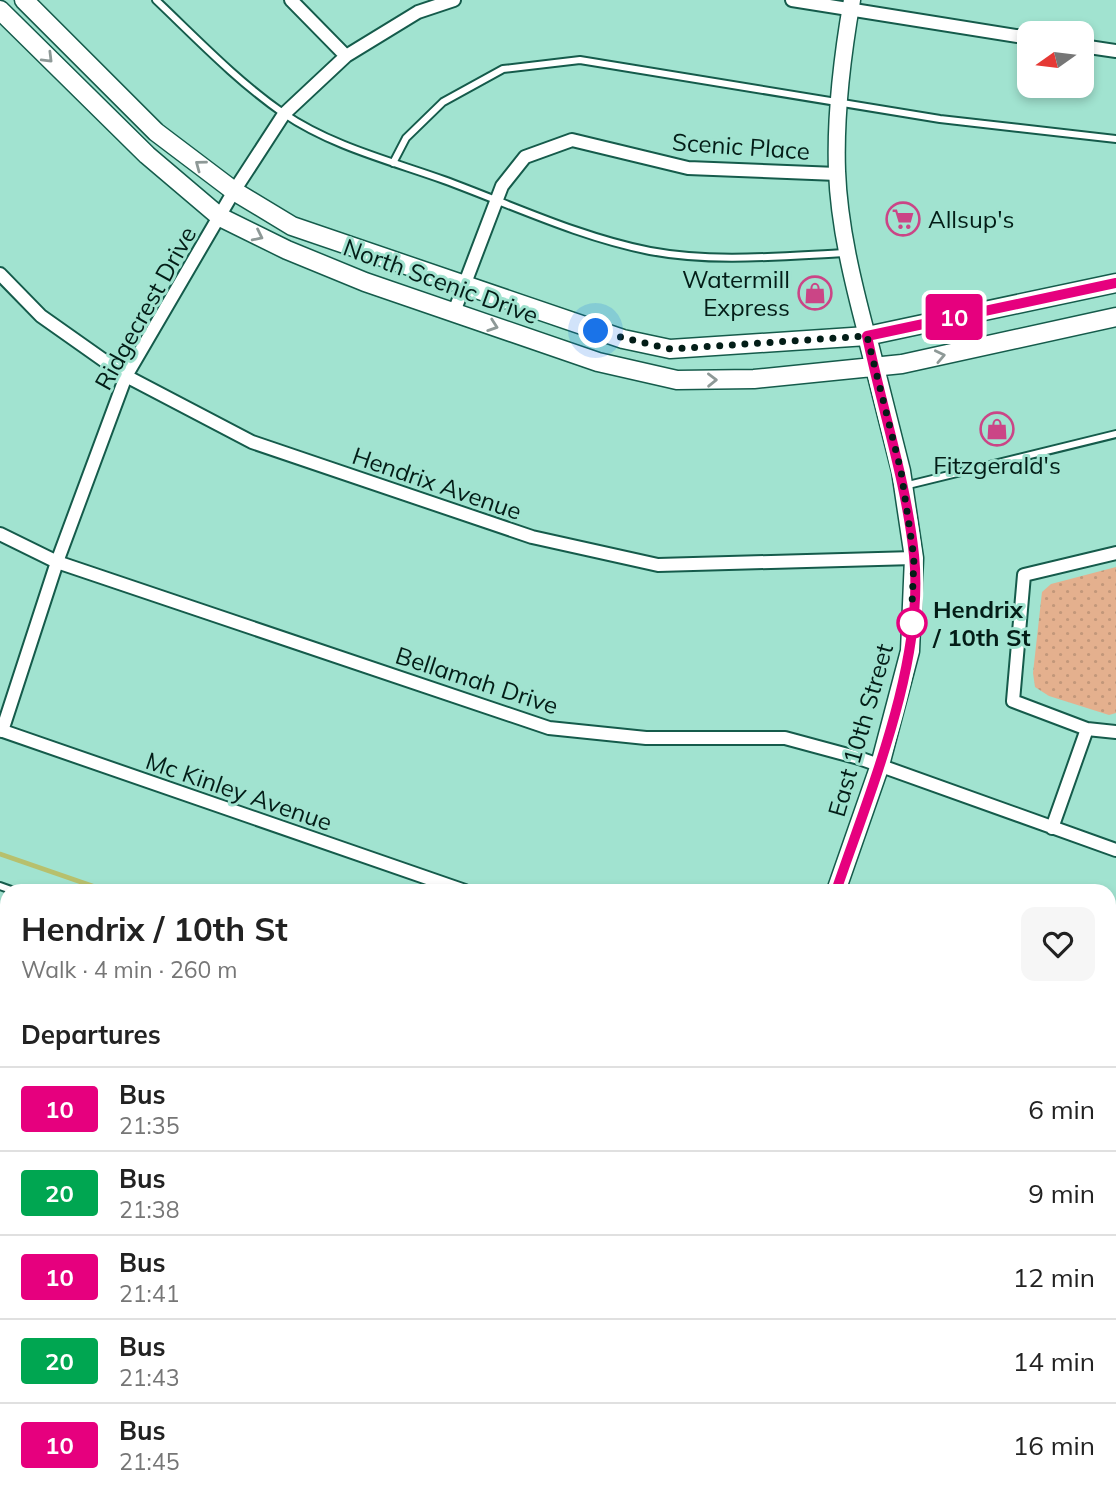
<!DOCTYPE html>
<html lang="en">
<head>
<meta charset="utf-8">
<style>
	:root { --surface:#fff; --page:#f6f6f6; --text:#222; --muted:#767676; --line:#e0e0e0 }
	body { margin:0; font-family:Mulish,sans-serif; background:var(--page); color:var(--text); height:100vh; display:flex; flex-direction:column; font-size:26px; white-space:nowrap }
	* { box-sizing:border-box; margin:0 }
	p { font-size:23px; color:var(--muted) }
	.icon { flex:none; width:38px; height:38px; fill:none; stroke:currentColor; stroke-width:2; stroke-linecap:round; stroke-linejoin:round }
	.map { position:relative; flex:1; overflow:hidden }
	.details { position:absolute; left:0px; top:884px; width:1116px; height:618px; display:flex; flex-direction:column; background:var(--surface); border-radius:21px 21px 0 0; box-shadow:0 4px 10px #0003 }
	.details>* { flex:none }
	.badge { padding:0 14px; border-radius:5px; font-size:24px; line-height:46px }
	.needle { width:46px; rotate:256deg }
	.controls { position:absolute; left:1017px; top:21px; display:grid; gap:14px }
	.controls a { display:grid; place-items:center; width:77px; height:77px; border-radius:14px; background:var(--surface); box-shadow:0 4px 10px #0003; font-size:35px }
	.you { position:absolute; width:35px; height:35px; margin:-18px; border:5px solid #fff; border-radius:50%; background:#1a73e8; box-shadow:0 0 0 10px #1a73e833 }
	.map>.badge { position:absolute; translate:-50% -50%; box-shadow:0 0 0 4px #fff }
	h2 { padding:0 21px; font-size:26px; line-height:63px }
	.round { display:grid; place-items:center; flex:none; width:74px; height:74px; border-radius:14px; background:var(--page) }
	.head { display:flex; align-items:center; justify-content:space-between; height:119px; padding:0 21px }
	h1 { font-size:33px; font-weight:700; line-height:52px }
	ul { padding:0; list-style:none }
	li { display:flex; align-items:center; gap:21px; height:84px; padding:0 21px; border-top:2px solid var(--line) }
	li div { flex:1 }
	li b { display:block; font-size:26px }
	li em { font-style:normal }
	li .badge { min-width:77px; font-weight:700; text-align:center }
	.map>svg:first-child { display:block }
</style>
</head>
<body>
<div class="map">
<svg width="1116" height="1500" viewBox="0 0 1116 1500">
	<defs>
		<pattern id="park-dots" width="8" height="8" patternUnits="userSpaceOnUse" patternTransform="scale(1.75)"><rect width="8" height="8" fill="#e4b08e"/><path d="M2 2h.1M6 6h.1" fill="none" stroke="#c2977a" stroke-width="1.8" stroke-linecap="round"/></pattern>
	</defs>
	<rect width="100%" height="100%" fill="#a1e3d0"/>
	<path fill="url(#park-dots)" d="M 1116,567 L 1116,713 L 1109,715 L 1049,696 L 1035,687 L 1033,673 L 1042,592 L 1051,584 Z"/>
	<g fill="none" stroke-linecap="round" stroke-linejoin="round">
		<path stroke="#b7c06d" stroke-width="4.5" d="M 0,854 L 107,891
			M 1110,1240 L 1116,1242"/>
		<defs>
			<path id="service" d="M 156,0 C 197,39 237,81 283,113 C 331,146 391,161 444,180 C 512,205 579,237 650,251 C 714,263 782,256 846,253
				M 393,163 L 406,138 L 443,102 L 503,69 L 580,60 L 940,119 L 1116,139
				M 904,486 L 1116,434
				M 0,886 L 14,891
				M 0,1092 L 7,1094
				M 1110,1271 L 1116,1274
				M 0,1295 L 7,1297
				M 0,1413 L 7,1411
				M 528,1500 L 549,1494"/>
			<path id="minor" d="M 291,0 L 346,56
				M 792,0 L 1029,38
				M 1082,46 L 1116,51
				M 0,274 L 41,316 L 126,376 L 252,442 L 532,537 L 658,565 L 914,558
				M 454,312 L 502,186 L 525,157 L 572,140 L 688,168 L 837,174
				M 0,534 L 57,562 L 549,728 L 646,738 L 785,738 L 859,758 L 1116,850
				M 1116,553 L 1024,575 L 1013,701 L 1087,729 L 1116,732
				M 0,730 L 465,891
				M 2,731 L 57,562 L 126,376 L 234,191 L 284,114 L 346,56 L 418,12 L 454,0
				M 1052,828 L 1087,729
				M 0,1197 L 7,1200
				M 1110,1354 L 1116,1358
				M 1110,1451 L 1116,1449
				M 0,1485 L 4,1500
				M 296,1494 L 298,1500
				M 94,1500 L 123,1494
				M 915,1500 L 937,1494"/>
			<path id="tertiary" d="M 852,0 C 842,57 835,114 837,171 C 839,226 853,283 867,336
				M 0,989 L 7,992"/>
			<path id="secondary" d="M 24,0 L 156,132 L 234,191 L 292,226 L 623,339 L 670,349 L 867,336 L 1116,283
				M 0,10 L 147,155 L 220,217 L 287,250 L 365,282 L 598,362 L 677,380 L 754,379 L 902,364 L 1116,317
				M 836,891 L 880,765 L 910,651 L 914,558 L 901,471 L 867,336
				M 747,1494 L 749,1500"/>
		</defs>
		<use href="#service" stroke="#155b4b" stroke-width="10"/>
		<use href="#minor" stroke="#155b4b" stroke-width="16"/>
		<use href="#tertiary" stroke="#155b4b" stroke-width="19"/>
		<use href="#secondary" stroke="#155b4b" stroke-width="21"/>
		<use href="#service" stroke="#fff" stroke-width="6"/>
		<use href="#minor" stroke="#fff" stroke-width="12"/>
		<use href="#tertiary" stroke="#fff" stroke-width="16"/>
		<use href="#secondary" stroke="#fff" stroke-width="18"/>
	</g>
	<defs><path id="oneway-chevron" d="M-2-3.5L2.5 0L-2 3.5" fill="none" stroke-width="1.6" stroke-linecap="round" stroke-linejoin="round" transform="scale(1.75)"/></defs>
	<g stroke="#8e9997">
		<use href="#oneway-chevron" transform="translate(48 58) rotate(45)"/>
		<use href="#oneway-chevron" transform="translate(200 165) rotate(-143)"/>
		<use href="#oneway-chevron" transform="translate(258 236) rotate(26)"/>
		<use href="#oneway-chevron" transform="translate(493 326) rotate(19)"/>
		<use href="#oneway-chevron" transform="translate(940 356) rotate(-12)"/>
		<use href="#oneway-chevron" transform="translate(712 380) rotate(-1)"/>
	</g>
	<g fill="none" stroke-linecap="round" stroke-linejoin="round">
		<defs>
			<path id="line" d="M 836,891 C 870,791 925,661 914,555 C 906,480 882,409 867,336 L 1116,283"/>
		</defs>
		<use href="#line" stroke="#fff" stroke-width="16"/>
		<use href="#line" stroke="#e6007e" stroke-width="10"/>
		<path stroke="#031d17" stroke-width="7" stroke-dasharray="0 12.6" d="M 596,331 L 670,349 L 867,336 L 901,471 L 914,558 L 911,628 L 912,623"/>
	</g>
	<defs>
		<symbol id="supermarket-ring" viewBox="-11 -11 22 22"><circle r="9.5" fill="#a1e3d0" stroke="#cb4586" stroke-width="1.5"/><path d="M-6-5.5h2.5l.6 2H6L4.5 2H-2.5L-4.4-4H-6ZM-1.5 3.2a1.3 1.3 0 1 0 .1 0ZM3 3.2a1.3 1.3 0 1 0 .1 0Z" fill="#cb4586"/></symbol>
		<symbol id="shop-ring" viewBox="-11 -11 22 22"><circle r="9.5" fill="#a1e3d0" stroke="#cb4586" stroke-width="1.5"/><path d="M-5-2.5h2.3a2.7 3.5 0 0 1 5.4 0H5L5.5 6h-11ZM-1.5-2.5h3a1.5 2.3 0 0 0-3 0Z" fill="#cb4586"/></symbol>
	</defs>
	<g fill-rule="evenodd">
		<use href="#supermarket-ring" x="884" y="200" width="38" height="38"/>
		<use href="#shop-ring" x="796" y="274" width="38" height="38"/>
		<use href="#shop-ring" x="978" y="410" width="38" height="38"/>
	</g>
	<circle fill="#fff" stroke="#e6007e" stroke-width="3.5" cx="912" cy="623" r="14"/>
	<g text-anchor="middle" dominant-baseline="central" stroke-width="6" stroke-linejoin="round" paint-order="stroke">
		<g font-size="24" fill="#031d17" stroke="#a1e3d0">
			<text transform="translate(741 146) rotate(4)">Scenic Place</text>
			<text transform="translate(441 281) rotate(20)">North Scenic Drive</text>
			<text transform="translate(145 308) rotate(-61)">Ridgecrest Drive</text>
			<text transform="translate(437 483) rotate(19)">Hendrix Avenue</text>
			<text transform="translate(477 680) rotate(18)">Bellamah Drive</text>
			<text transform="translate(860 730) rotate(-74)">East 10th Street</text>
			<text transform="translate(239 791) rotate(19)">Mc Kinley Avenue</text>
		</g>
		<g font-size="24" fill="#031d17" stroke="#a1e3d0" text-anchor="start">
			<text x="928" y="219">Allsup's</text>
			<text x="790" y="279" text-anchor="end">Watermill<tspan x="790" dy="28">Express</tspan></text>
			<text x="997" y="465" text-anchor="middle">Fitzgerald's</text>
		</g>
		<g font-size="24" font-weight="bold" fill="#031d17" stroke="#a1e3d0" text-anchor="start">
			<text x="933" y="609">Hendrix<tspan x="933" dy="28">/ 10th St</tspan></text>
		</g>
	</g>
</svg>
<div class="controls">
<a><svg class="needle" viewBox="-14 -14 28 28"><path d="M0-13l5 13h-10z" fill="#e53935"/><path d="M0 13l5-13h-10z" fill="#767676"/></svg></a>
</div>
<div class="you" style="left:596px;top:331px"></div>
<b class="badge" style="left:954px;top:317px;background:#e6007e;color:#fff">10</b>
<section class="details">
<div class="head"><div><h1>Hendrix / 10th St</h1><p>Walk · 4 min · 260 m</p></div><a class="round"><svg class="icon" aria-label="heart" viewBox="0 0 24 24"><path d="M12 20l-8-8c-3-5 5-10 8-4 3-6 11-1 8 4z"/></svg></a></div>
<h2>Departures</h2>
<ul>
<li><span class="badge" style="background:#e6007e;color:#fff">10</span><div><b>Bus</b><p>21:35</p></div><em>6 min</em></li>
<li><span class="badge" style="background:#00a651;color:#fff">20</span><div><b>Bus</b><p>21:38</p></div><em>9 min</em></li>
<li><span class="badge" style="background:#e6007e;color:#fff">10</span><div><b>Bus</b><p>21:41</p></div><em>12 min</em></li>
<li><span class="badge" style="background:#00a651;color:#fff">20</span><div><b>Bus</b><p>21:43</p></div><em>14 min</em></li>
<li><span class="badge" style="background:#e6007e;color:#fff">10</span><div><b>Bus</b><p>21:45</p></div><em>16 min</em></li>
</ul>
</section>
</div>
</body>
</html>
